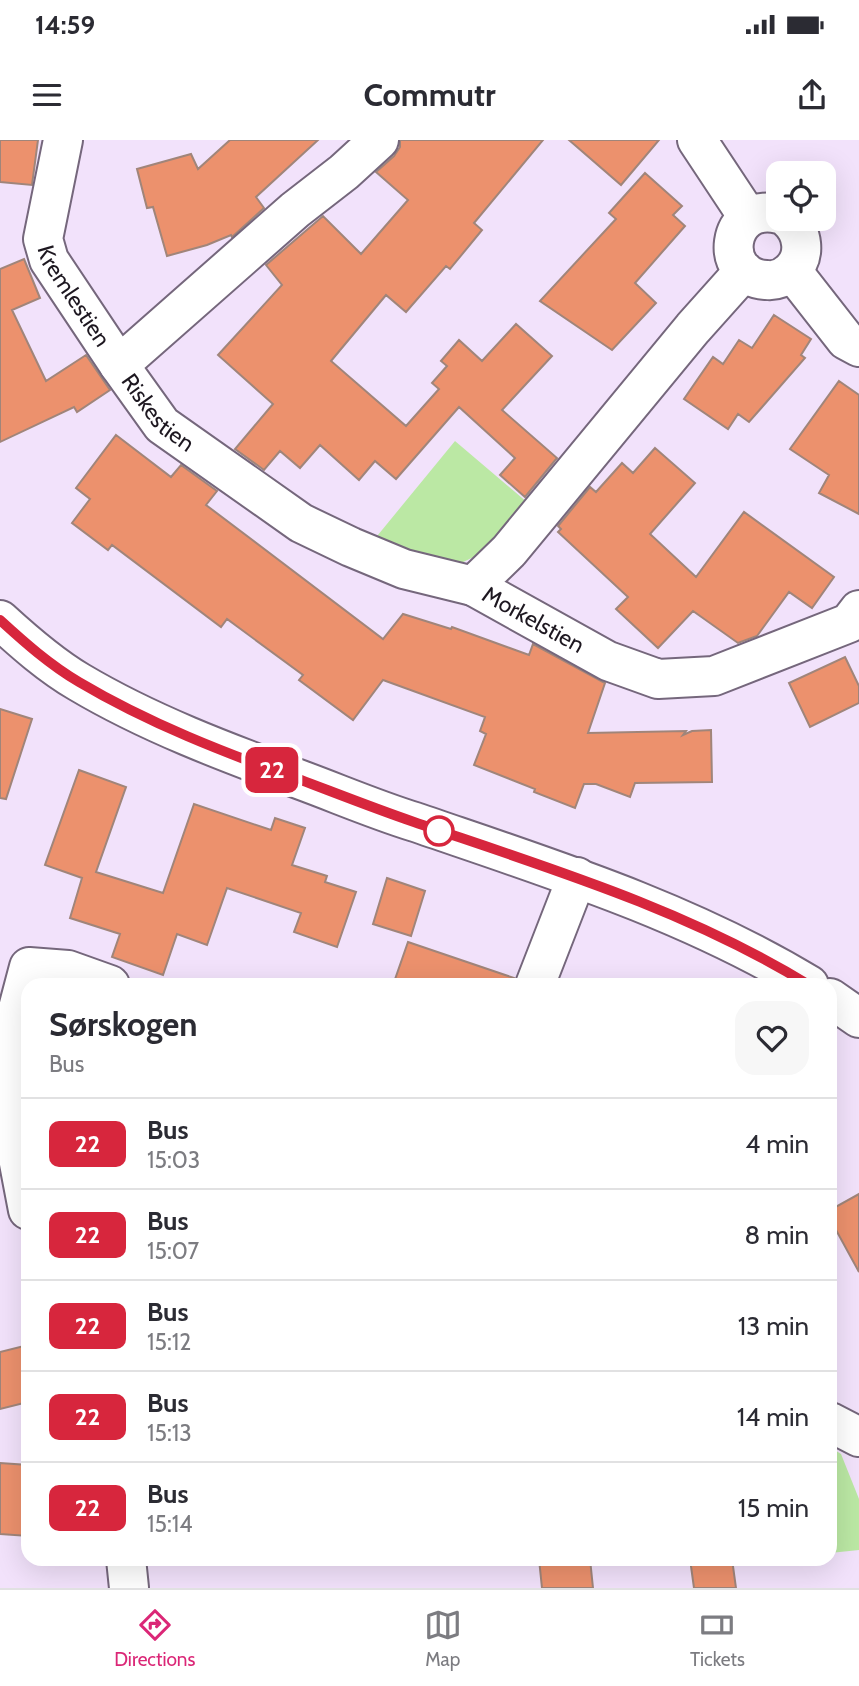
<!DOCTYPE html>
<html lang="en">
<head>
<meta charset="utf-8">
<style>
	:root { --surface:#fff; --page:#f7f7f7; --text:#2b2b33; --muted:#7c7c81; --line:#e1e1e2; --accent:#db2777 }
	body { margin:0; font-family:Cabin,sans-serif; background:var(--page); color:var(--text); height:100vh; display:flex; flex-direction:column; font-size:26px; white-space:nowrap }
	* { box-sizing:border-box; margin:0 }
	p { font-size:23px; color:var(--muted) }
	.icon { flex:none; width:38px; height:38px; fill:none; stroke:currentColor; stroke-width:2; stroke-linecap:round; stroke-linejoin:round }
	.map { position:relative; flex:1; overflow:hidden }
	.panel { position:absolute; left:21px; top:838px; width:816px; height:588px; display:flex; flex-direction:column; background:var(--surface); border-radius:21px; box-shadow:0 7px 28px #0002 }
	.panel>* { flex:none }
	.badge { padding:0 14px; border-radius:10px; font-size:24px; line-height:46px }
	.controls { position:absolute; left:766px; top:21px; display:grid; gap:14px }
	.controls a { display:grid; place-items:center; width:70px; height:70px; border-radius:14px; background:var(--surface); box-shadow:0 7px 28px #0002; font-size:35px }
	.map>.badge { position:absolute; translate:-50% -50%; box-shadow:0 0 0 4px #fff }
	.round { display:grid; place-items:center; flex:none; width:74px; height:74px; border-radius:21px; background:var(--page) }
	.summary { display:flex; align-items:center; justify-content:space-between; height:119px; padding:0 28px }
	h1 { font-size:33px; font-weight:700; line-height:52px }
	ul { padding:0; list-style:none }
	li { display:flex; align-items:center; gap:21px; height:91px; padding:0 28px; border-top:2px solid var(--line) }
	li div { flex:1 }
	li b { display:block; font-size:26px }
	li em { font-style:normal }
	li .badge { min-width:77px; font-weight:700; text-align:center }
	.status { display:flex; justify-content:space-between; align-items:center; height:49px; padding:0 35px; background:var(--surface); direction:ltr }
	.status svg { height:19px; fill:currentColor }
	header { display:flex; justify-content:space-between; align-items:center; height:91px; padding:0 28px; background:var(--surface); font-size:32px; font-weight:700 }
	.tabs { display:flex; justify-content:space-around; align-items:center; height:98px; border-top:2px solid var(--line); background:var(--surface); font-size:19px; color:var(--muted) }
	.tabs a { display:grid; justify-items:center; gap:4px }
	.tabs .on { color:var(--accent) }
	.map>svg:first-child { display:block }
</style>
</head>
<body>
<div class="status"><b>14:59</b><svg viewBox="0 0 49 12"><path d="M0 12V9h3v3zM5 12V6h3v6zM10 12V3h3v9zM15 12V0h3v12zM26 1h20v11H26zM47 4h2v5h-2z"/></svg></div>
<header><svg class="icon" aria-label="menu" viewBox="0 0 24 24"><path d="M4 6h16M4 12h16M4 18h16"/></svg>Commutr<svg class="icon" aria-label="share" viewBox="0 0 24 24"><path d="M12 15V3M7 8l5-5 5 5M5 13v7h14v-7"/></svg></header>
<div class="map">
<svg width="859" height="1448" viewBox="0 0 859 1448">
	<rect width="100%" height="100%" fill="#f2e2fb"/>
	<path fill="#bbe8a4" d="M 455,301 L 528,363 L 482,413 L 457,425 L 373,401 Z
		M 830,1307 L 841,1314 L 859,1359 L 859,1410 L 830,1413 Z"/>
	<path fill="#ec916d" stroke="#a0857a" stroke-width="2" d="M 0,0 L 38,0 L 32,45 L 0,42 Z
		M 230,0 L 318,0 L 256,57 L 264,68 L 232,97 L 231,95 L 207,105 L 167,116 L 153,67 L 147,68 L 137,29 L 191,14 L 198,29 Z
		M 400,0 L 543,0 L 474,83 L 482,90 L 450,129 L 446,126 L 406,172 L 386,155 L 331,221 L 406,286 L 439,249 L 432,243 L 447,226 L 441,221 L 459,200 L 482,221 L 516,184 L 552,216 L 502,270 L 557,318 L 525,357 L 500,335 L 515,318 L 459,267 L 396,339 L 375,321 L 359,340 L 320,305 L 300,328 L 280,311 L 264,330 L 235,309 L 273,264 L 218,215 L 282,145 L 266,125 L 323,76 L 361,114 L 408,60 L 376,32 L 394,16 L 400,7 Z
		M 569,0 L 659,0 L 621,45 Z
		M 645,33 L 682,66 L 673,75 L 685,86 L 635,143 L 656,163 L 612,210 L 540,161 L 616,79 L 609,73 Z
		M 24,119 L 40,158 L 12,170 L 46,241 L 86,215 L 110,250 L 77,272 L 74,267 L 0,302 L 0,129 Z
		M 774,175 L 811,199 L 801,215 L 805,218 L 749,282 L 738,274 L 728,289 L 684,259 L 713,217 L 723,224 L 739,200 L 752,208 Z
		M 839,241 L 859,255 L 859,374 L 819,353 L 829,335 L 790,309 Z
		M 116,295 L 171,337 L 181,325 L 217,351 L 206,365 L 383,499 L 403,474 L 451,489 L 452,487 L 529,515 L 533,504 L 605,543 L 588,593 L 686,591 L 683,595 L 692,591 L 711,590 L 712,642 L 635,643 L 630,657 L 596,644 L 584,644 L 575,668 L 534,652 L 535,649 L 474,625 L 486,594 L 480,591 L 485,577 L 383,540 L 353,580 L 299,540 L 303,535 L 227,479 L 221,487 L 112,405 L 108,410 L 72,383 L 90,359 L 76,348 Z
		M 655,308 L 695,343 L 650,394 L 696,437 L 744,372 L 834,437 L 812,468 L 789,452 L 757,496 L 738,503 L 693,471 L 658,508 L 616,469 L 628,457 L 558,392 L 561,389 L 558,386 L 590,347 L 596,352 L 622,323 L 633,333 Z
		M 845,517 L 859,546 L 859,563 L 810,587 L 789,543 Z
		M 0,569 L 32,579 L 6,659 L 0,658 Z
		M 79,630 L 126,647 L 96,732 L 163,753 L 194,664 L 271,690 L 275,678 L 305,688 L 292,725 L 327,736 L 325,742 L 356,752 L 337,807 L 294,792 L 301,773 L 227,748 L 207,805 L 177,794 L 163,835 L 112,817 L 120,794 L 70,778 L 82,738 L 45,725 Z
		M 387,738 L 425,751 L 411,796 L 373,784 Z
		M 408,802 L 514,838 L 514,845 L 393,845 Z
		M 859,1054 L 859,1132 L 830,1079 L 830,1070 Z
		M 28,1205 L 28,1262 L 0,1269 L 0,1212 Z
		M 0,1323 L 28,1325 L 28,1396 L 0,1394 Z
		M 539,1419 L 590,1419 L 593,1448 L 542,1448 Z
		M 690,1419 L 732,1419 L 736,1448 L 694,1448 Z"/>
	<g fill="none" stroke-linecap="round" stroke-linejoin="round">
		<defs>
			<g id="minor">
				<path id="s1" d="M 63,0 L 43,99 L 49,120 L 119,225"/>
				<path id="s2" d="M 379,0 L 344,32 L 295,70 L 119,225 L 162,285 L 301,383 L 351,407 L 404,429 L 473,446"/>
				<path d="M 697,0 L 748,77"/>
				<path d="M 779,74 C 725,61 717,139 767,140 C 776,141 785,137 791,131 C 807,116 803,92 788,79"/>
				<path id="s3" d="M 744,131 L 693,188 L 509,411 L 473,446 L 608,521 L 658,539 L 714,536 L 849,483 L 859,470"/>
				<path d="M 792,131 L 846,200 L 859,207"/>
				<path d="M 535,845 L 577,737"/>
				<path d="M 28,1070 L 6,955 L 15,880 L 29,827 L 68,830 L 110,845"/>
				<path d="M 830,1282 L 859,1297"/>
				<path d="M 126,1419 L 129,1448"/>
			</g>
			<path id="secondary" d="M 0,480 C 24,502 50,525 79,542 C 148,583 225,612 301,640 C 339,654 376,670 415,682 C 549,728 687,771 809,845
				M 830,858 L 859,878"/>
		</defs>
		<use href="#minor" stroke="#75677c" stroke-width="42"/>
		<use href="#secondary" stroke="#75677c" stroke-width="42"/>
		<use href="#minor" stroke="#fff" stroke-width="38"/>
		<use href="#secondary" stroke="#fff" stroke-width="38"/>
	</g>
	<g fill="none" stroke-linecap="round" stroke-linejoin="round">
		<defs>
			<path id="line" d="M 0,480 C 24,502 50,525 79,542 C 148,583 225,613 301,640 C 338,654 376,669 414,682 C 549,728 687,770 809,845"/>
		</defs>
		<use href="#line" stroke="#fff" stroke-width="16"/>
		<use href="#line" stroke="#d7263d" stroke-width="10"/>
	</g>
	<circle fill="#fff" stroke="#d7263d" stroke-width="3.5" cx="439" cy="691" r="14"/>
	<g text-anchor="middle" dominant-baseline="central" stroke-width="5" stroke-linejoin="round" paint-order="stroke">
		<g font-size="23" fill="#1d1720" stroke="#f2e2fb">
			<text stroke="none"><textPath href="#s1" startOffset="166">Kremlestien</textPath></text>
			<text stroke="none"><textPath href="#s2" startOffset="406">Riskestien</textPath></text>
			<text stroke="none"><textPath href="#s3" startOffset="485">Morkelstien</textPath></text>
		</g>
	</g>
</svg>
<div class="controls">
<a><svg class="icon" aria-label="locate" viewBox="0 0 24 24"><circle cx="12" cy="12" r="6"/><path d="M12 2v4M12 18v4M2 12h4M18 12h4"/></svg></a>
</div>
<b class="badge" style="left:272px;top:630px;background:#d7263d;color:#fff">22</b>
<section class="panel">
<div class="summary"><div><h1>Sørskogen</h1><p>Bus</p></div><a class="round"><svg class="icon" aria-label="heart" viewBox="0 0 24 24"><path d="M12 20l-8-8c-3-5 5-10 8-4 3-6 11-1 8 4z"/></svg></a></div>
<ul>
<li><span class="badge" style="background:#d7263d;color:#fff">22</span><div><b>Bus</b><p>15:03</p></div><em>4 min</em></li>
<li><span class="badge" style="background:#d7263d;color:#fff">22</span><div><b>Bus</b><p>15:07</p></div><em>8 min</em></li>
<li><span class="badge" style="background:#d7263d;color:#fff">22</span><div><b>Bus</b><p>15:12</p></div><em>13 min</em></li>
<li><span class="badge" style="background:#d7263d;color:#fff">22</span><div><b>Bus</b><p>15:13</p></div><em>14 min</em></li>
<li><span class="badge" style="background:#d7263d;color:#fff">22</span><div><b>Bus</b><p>15:14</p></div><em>15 min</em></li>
</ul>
</section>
</div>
<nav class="tabs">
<a class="on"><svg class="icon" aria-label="directions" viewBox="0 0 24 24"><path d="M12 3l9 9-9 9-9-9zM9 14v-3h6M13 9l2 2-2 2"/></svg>Directions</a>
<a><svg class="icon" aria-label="map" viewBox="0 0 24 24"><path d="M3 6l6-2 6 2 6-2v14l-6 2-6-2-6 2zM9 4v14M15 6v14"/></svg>Map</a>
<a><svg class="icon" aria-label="tickets" viewBox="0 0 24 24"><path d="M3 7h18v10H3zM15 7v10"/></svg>Tickets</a>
</nav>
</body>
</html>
